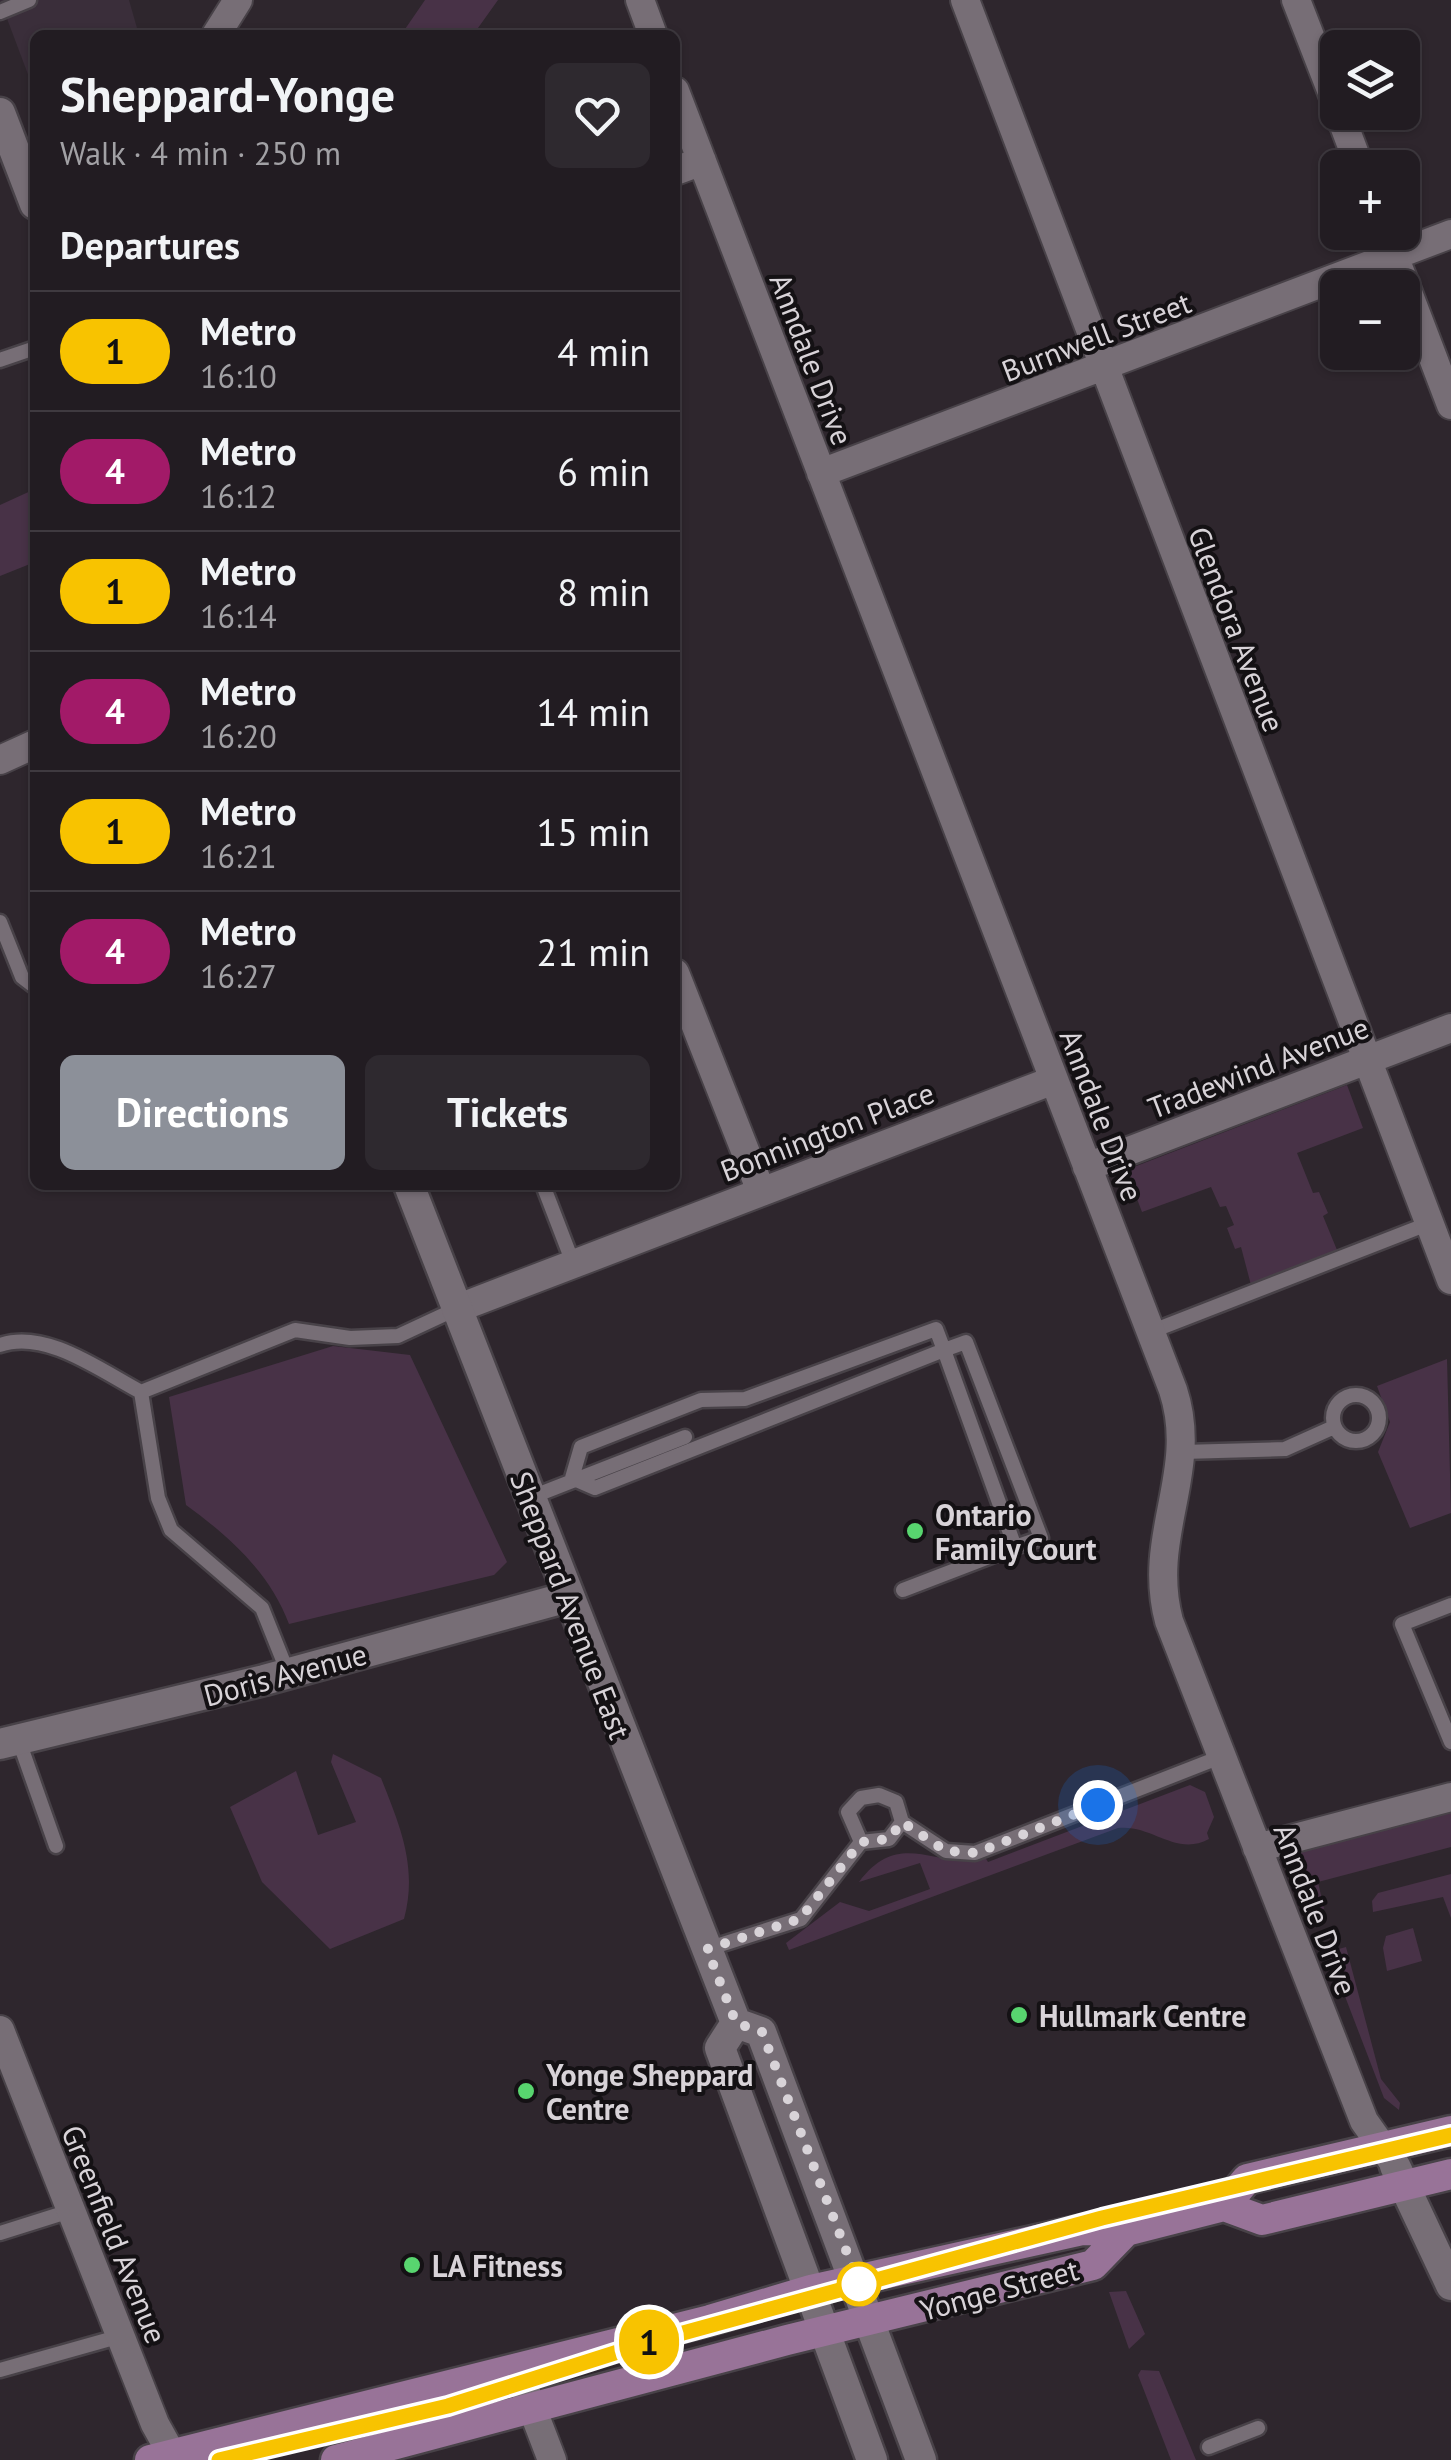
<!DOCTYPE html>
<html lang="en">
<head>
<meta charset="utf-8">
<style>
	:root { --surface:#221c22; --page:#2e292f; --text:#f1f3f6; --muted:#a2a1a5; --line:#3f3a40; --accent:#8c9099 }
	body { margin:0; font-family:"PT Sans",sans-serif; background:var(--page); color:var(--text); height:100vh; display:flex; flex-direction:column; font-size:38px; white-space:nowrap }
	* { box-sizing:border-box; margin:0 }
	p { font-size:32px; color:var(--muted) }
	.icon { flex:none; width:55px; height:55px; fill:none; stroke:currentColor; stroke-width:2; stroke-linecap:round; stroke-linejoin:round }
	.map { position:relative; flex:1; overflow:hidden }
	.sheet { position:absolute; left:30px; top:30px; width:650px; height:1160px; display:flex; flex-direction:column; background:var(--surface); border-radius:15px; box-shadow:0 2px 8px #0004,0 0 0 2px var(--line) }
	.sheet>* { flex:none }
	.badge { padding:0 20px; border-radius:32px; font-size:35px; line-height:65px }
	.fabs { position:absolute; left:1320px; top:30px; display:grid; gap:20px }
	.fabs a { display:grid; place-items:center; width:100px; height:100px; border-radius:15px; background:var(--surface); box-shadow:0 2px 8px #0004,0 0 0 2px var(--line); font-size:50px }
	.you { position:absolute; width:50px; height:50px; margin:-25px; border:8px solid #fff; border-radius:50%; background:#1a73e8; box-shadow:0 0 0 15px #1a73e833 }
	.map>.badge { position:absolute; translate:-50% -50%; box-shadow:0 0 0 5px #fff }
	h2 { padding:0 30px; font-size:38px; line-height:90px }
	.round { display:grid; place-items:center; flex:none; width:105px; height:105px; border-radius:15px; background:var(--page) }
	.headline { display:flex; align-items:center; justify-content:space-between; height:170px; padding:0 30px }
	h1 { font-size:48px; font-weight:700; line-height:75px }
	.button { display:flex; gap:20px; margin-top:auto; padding:20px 30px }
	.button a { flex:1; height:115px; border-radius:15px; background:var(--accent); color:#fff; font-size:40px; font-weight:700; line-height:115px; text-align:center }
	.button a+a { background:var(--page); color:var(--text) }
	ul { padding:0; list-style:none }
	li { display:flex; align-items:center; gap:30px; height:120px; padding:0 30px; border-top:2px solid var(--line) }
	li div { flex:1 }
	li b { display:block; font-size:38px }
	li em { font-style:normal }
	li .badge { min-width:110px; font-weight:700; text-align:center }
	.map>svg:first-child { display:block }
</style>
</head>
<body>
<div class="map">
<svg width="1451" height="2460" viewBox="0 0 1451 2460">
	<rect width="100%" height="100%" fill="#2e262d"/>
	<path fill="#3a2e3a" d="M 0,0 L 129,0 L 139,35 L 35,35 L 35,93 Z"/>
	<path fill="#483247" d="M 425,0 L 498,0 L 473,35 L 401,35 Z
		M 35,489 L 35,562 L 0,576 L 0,505 Z
		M 1347,1085 L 1363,1128 L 1297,1153 L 1313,1193 L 1319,1192 L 1328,1213 L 1323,1216 L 1337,1250 L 1251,1285 L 1241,1247 L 1235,1249 L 1227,1228 L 1234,1225 L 1226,1206 L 1220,1207 L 1211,1187 L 1142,1212 L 1126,1170 Z
		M 333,1346 L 410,1355 L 507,1562 L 494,1575 L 289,1624 C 270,1573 230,1537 186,1505 L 169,1397 Z
		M 1447,1359 L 1451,1513 L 1410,1528 L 1378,1452 L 1390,1422 L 1377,1386 Z
		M 333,1754 L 381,1778 C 400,1826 418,1867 404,1919 L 330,1949 L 262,1882 L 230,1807 L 296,1771 L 318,1835 L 356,1822 L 331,1762 Z
		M 1190,1785 L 1205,1792 L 1214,1817 L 1207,1833 L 1209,1839 C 1176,1857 1152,1824 1118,1828 L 789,1950 L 786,1943 L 840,1902 L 869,1911 L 930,1889 L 920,1863 L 859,1882 C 901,1826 937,1872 985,1857 L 988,1862 Z
		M 1451,1812 L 1451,1847 L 1318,1882 L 1324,1909 L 1313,1912 L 1296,1870 L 1301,1868 L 1297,1855 L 1300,1852 Z
		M 1451,1874 L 1451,1918 L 1443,1897 L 1373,1912 L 1372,1901 L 1378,1893 Z
		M 1413,1928 L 1422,1961 L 1387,1971 L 1383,1948 L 1386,1936 Z
		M 1346,1947 L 1381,2079 L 1400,2103 L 1399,2110 L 1384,2098 L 1328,1952 Z
		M 1126,2291 L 1145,2334 L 1129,2349 L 1109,2292 Z
		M 1141,2370 L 1159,2371 L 1196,2460 L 1171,2460 L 1138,2375 Z"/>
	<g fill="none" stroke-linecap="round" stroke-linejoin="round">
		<defs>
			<path id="service" d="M 0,12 L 29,0
				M 0,360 L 35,348
				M 0,922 L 22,977 L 35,987
				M 543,1185 L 573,1263
				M 1150,1332 L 1430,1223
				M 0,1345 C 46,1329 101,1371 141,1392 L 295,1330 L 350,1338 L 398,1336 L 456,1309
				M 141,1392 L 158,1498 L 171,1530 L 262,1608 L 288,1673
				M1333 1418a23 23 0 1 1 46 0a23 23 0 1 1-46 0Z
				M 1183,1452 L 1285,1449 L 1334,1427
				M 572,1478 L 595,1488 L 944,1350 L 1015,1547 L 1041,1538 L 966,1342 L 944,1350 L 936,1329 L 745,1399 L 701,1400 L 581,1447 L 572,1478
				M 529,1498 L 685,1437
				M 903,1590 L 1015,1547
				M 1451,1605 L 1402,1624 L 1451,1742
				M 19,1741 L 56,1846
				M 902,1822 L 946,1851 L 975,1853 L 1223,1756
				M 707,1949 L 801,1919 L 861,1842 L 889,1839 L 902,1822 L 896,1802 L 879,1795 L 861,1798 L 848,1812 L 861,1842
				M 0,2233 L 70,2211
				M 0,2370 L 121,2336
				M 1209,2447 L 1258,2428"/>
			<path id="minor" d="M 640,0 L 653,35
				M 965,0 L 1451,1280
				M 1296,0 L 1338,108
				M 216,35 L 238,0
				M 675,91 L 1173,1390 C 1200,1472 1146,1535 1169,1621 L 1364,2121 L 1393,2162
				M 1339,112 L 1360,168
				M 675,171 L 702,161
				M 1385,232 L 1451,405
				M 821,473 L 1451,234
				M 0,760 L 35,744
				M 675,973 L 761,1191
				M 1087,1167 L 1451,1028
				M 456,1309 L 1054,1080
				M 1257,1848 L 1451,1797
				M 0,2030 L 155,2424 L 175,2460
				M 517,2369 L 552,2460"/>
			<path id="tertiary" d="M 0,1744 L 264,1680 L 568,1597
				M 1395,2166 L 1451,2285"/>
			<path id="secondary" d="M 0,113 L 35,204
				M 409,1185 L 736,2023
				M 736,2023 L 761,2032 L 921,2460
				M 736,2023 L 720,2048 L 872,2460"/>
			<path id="primary" d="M 1224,2206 L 1247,2179 L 1451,2131
				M 150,2460 L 710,2320 L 811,2290 L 1082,2230 L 1126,2231 L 1224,2206 L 1262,2220 L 1451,2174
				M 336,2460 L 787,2340 L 1093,2265 L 1126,2231"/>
		</defs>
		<use href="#service" stroke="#484248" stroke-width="19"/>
		<use href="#minor" stroke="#484248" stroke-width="32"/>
		<use href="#tertiary" stroke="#484248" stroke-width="35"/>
		<use href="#secondary" stroke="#484248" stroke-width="35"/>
		<use href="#primary" stroke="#484248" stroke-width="35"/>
		<use href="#service" stroke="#776e76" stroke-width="14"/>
		<use href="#minor" stroke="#776e76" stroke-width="28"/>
		<use href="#tertiary" stroke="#776e76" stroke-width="30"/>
		<use href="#secondary" stroke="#776e76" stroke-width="30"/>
		<use href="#primary" stroke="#987398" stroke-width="30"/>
	</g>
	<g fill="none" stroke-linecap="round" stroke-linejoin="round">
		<defs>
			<path id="line" d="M 219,2460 L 448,2406 L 643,2344 L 1102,2218 L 1451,2135"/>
		</defs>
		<use href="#line" stroke="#fff" stroke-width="22"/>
		<use href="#line" stroke="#f8c300" stroke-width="15"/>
		<path stroke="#d8d3d8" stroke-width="10" stroke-dasharray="0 18" d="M 859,2284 L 762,2032 L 736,2023 L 707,1949 L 800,1919 L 861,1842 L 889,1839 L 902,1822 L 946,1851 L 976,1853 L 1098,1805"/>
	</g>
	<g fill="#58d56f" stroke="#141114" stroke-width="4">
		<circle cx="915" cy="1531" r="10"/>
		<circle cx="1019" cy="2015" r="10"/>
		<circle cx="526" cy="2091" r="10"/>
		<circle cx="412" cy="2265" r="10"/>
	</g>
	<circle fill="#fff" stroke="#f8c300" stroke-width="5" cx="859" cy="2284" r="20"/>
	<g text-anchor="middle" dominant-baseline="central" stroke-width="8" stroke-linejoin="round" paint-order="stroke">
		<g font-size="30" fill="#d8d3d8" stroke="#141114">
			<text transform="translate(1096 336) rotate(-21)">Burnwell Street</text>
			<text transform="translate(812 359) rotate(69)">Anndale Drive</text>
			<text transform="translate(1237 629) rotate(69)">Glendora Avenue</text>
			<text transform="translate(1258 1067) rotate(-21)">Tradewind Avenue</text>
			<text transform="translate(1102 1115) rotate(69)">Anndale Drive</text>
			<text transform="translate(827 1131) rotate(-21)">Bonnington Place</text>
			<text transform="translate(571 1605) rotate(69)">Sheppard Avenue East</text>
			<text transform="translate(285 1674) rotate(-15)">Doris Avenue</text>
			<text transform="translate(1316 1909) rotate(69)">Anndale Drive</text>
			<text transform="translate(115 2234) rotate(68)">Greenfield Avenue</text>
			<text transform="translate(999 2289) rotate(-15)">Yonge Street</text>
		</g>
		<g font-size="30" font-weight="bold" fill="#d8d3d8" stroke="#141114" text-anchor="start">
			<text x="935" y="1514">Ontario<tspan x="935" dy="34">Family Court</tspan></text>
			<text x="1039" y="2015">Hullmark Centre</text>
			<text x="546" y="2074">Yonge Sheppard<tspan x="546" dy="34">Centre</tspan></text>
			<text x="432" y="2265">LA Fitness</text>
		</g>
	</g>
</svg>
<div class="fabs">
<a><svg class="icon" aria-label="layers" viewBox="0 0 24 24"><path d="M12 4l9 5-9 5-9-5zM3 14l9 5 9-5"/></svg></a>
<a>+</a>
<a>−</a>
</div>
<div class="you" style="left:1098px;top:1805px"></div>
<b class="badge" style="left:649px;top:2342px;background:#f8c300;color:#111">1</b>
<section class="sheet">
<div class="headline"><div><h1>Sheppard-Yonge</h1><p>Walk · 4 min · 250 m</p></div><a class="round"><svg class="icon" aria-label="heart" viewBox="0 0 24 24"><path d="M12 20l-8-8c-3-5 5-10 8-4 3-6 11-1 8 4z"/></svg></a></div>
<h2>Departures</h2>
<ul>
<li><span class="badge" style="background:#f8c300;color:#111">1</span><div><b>Metro</b><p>16:10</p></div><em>4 min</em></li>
<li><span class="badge" style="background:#a21a68;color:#fff">4</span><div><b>Metro</b><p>16:12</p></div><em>6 min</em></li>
<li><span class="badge" style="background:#f8c300;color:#111">1</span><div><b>Metro</b><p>16:14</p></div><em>8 min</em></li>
<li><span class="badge" style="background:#a21a68;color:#fff">4</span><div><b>Metro</b><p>16:20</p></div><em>14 min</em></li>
<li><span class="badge" style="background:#f8c300;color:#111">1</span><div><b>Metro</b><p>16:21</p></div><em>15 min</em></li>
<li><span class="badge" style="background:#a21a68;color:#fff">4</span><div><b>Metro</b><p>16:27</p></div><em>21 min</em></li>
</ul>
<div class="button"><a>Directions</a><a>Tickets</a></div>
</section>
</div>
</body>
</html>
